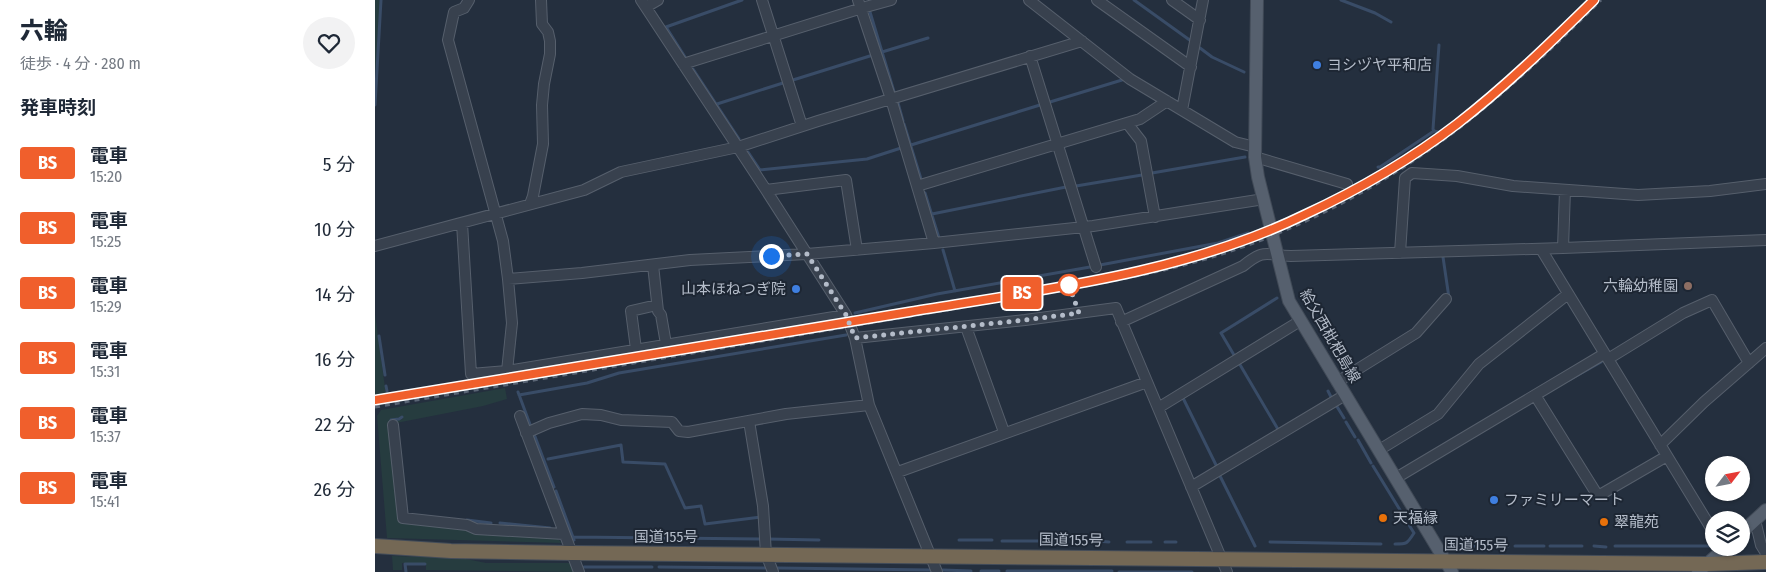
<!DOCTYPE html>
<html lang="ja">
<head>
<meta charset="utf-8">
<style>
	:root { --surface:#fff; --page:#f2f2f3; --text:#1f2937; --muted:#747a83 }
	body { margin:0; font-family:"Fira Sans Condensed","Noto Sans JP",sans-serif; background:var(--page); color:var(--text); height:100vh; display:flex; flex-direction:column; font-size:19px; white-space:nowrap }
	* { box-sizing:border-box; margin:0 }
	p { font-size:16px; color:var(--muted) }
	.icon { flex:none; width:28px; height:28px; fill:none; stroke:currentColor; stroke-width:2; stroke-linecap:round; stroke-linejoin:round }
	.map { position:relative; flex:1; overflow:hidden }
	.details { display:flex; flex-direction:column; background:var(--surface); width:375px }
	.details>* { flex:none }
	.badge { padding:0 10px; border-radius:4px; font-size:18px; line-height:32px }
	.needle { width:32px; rotate:58deg }
	.buttons { position:absolute; left:1330px; top:456px; display:grid; gap:10px }
	.buttons a { display:grid; place-items:center; width:45px; height:45px; border-radius:50%; background:var(--surface); box-shadow:0 1px 4px #0004; font-size:25px }
	.you { position:absolute; width:25px; height:25px; margin:-12px; border:4px solid #fff; border-radius:50%; background:#1a73e8; box-shadow:0 0 0 8px #1a73e833 }
	.map>.badge { position:absolute; translate:-50% -50%; box-shadow:0 0 0 2px #fff }
	h2 { padding:0 20px; font-size:19px; line-height:45px }
	.round { display:grid; place-items:center; flex:none; width:52px; height:52px; border-radius:26px; background:var(--page) }
	.head { display:flex; align-items:center; justify-content:space-between; height:85px; padding:0 20px }
	h1 { font-size:24px; font-weight:800; line-height:38px }
	ul { padding:0; list-style:none }
	li { display:flex; align-items:center; gap:15px; height:65px; padding:0 20px }
	li div { flex:1 }
	li b { display:block; font-size:19px }
	li em { font-style:normal }
	li .badge { min-width:55px; font-weight:700; text-align:center }
	main { display:flex; flex:1; min-height:0 }
	.map>svg:first-child { display:block }
</style>
</head>
<body>
<main>
<section class="details">
<div class="head"><div><h1>六輪</h1><p>徒歩 · 4 分 · 280 m</p></div><a class="round"><svg class="icon" aria-label="heart" viewBox="0 0 24 24"><path d="M12 20l-8-8c-3-5 5-10 8-4 3-6 11-1 8 4z"/></svg></a></div>
<h2>発車時刻</h2>
<ul>
<li><span class="badge" style="background:#f05f2c;color:#fff">BS</span><div><b>電車</b><p>15:20</p></div><em>5 分</em></li>
<li><span class="badge" style="background:#f05f2c;color:#fff">BS</span><div><b>電車</b><p>15:25</p></div><em>10 分</em></li>
<li><span class="badge" style="background:#f05f2c;color:#fff">BS</span><div><b>電車</b><p>15:29</p></div><em>14 分</em></li>
<li><span class="badge" style="background:#f05f2c;color:#fff">BS</span><div><b>電車</b><p>15:31</p></div><em>16 分</em></li>
<li><span class="badge" style="background:#f05f2c;color:#fff">BS</span><div><b>電車</b><p>15:37</p></div><em>22 分</em></li>
<li><span class="badge" style="background:#f05f2c;color:#fff">BS</span><div><b>電車</b><p>15:41</p></div><em>26 分</em></li>
</ul>
</section>
<div class="map">
<svg width="1391" height="572" viewBox="0 0 1391 572">
	<rect width="100%" height="100%" fill="#242f3e"/>
	<path fill="#263c3f" d="M 0,0 L 5,0 L 0,82 Z
		M 0,314 L 11,395 L 0,397 Z
		M 130,388 L 132,399 L 108,406 L 21,423 L 17,421 L 28,419 L 28,416 L 14,421 L 23,520 L 91,528 L 100,533 L 167,538 L 181,537 L 187,543 L 12,538 L 2,416 L 6,410 Z
		M 17,556 L 86,558 L 111,563 L 196,563 L 202,572 L 51,570 L 51,563 L 27,563 L 27,570 L 18,570 Z"/>
	<g fill="none" stroke-linecap="round" stroke-linejoin="round">
		<path stroke="#394c67" stroke-width="3" d="M 759,0 L 816,41
			M 966,0 L 1000,13 L 1016,22
			M 495,12 L 520,95
			M 825,48 L 837,57 L 869,72
			M 507,52 L 553,38
			M 310,57 L 291,27 L 367,0
			M 318,69 L 364,139
			M 418,80 L 498,55
			M 675,102 L 747,80
			M 523,103 L 528,121
			M 342,104 L 408,83
			M 0,105 L 6,0
			M 529,124 L 546,179
			M 1063,132 L 1059,131 L 1058,129 L 1064,45
			M 536,145 L 665,105
			M 373,152 L 385,170 L 492,159 L 526,148
			M 1003,167 L 1005,167 L 1059,131
			M 777,173 L 870,157
			M 701,186 L 767,175
			M 550,193 L 564,238
			M 557,214 L 691,187
			M 568,250 L 580,291
			M 1068,257 L 1074,298
			M 725,265 L 843,243 L 873,233
			M 480,313 L 562,294 L 715,267
			M 4,336 L 10,375
			M 859,355 L 846,333 L 902,298
			M 864,363 L 904,431
			M 1194,380 L 1226,362
			M 11,386 L 12,391
			M 953,391 L 956,397
			M 143,392 L 156,427
			M 144,395 L 212,383 L 244,373 L 471,335
			M 808,398 L 842,467
			M 961,405 L 969,418
			M 971,422 L 980,437
			M 15,424 L 16,420 L 24,419 L 27,417
			M 159,434 L 179,487
			M 983,440 L 996,463
			M 173,459 L 246,445 L 248,462 L 290,464 L 310,508 L 326,506 L 330,524 L 386,517
			M 998,466 L 1025,510
			M 845,476 L 880,546
			M 181,491 L 199,540
			M 1027,514 L 1030,519
			M 92,520 L 116,523
			M 125,523 L 175,528
			M 198,537 L 386,539
			M 393,539 L 444,540
			M 584,540 L 617,540
			M 627,541 L 665,541
			M 673,541 L 685,541
			M 700,541 L 708,541
			M 722,541 L 734,542
			M 752,542 L 776,542
			M 790,542 L 801,542
			M 895,542 L 1006,544
			M 1020,544 C 1032,544 1032,544 1039,533 L 1034,525
			M 1084,546 L 1103,546
			M 1126,546 L 1133,546
			M 1140,546 L 1169,546
			M 1175,546 L 1207,546
			M 1219,546 L 1231,547
			M 1240,546 L 1339,546
			M 209,567 L 277,567
			M 284,567 L 390,568
			M 403,568 L 556,570
			M 568,570 L 596,571
			M 606,571 L 624,571
			M 632,571 L 737,571
			M 31,572 L 30,564 L 50,564
			M 744,572 L 817,572"/>
		<defs>
			<path id="minor" d="M 94,0 L 89,8 L 79,12 L 73,40 L 128,241 L 133,279 L 137,323 L 132,371
				M 266,0 L 391,190 L 471,315 L 480,338 L 494,405 L 562,572
				M 387,0 L 427,126
				M 483,0 L 516,99 L 559,243
				M 654,0 L 755,79 L 860,142 L 880,147
				M 722,0 L 816,67
				M 797,0 L 825,20
				M 271,7 L 283,0
				M 655,56 L 721,267
				M 308,64 L 487,8 L 516,0
				M 807,110 L 828,0
				M 752,123 L 766,141 L 780,217
				M 880,157 L 972,184
				M 542,186 L 765,119 L 792,101
				M 391,190 L 471,180 L 482,250
				M 155,204 L 158,196 L 168,144 L 167,105 L 169,84 L 175,54 L 175,41 L 173,32 L 167,24 L 166,0
				M 87,223 L 96,374 L 132,371 L 471,315
				M 0,246 L 209,190 L 246,172 L 363,147 L 443,121 L 707,41
				M 1188,248 L 1190,190
				M 1166,249 L 1339,533
				M 1025,253 L 1030,178 L 1037,173 L 1082,176 L 1138,186 L 1263,195 L 1335,191 L 1391,184
				M 278,265 L 283,311 L 286,315 L 291,344
				M 133,279 L 207,273 L 315,260 L 432,254 L 559,243 L 718,226 L 889,199
				M 746,322 L 868,266 C 890,248 890,255 916,256 L 1188,248 L 1391,240
				M 591,327 L 629,432
				M 480,338 L 650,320 L 741,308 L 852,572
				M 261,349 L 256,311 L 282,305
				M 1233,359 L 1308,313 L 1337,300 L 1374,363
				M 962,382 L 1041,333 L 1071,299
				M 1160,395 L 1223,496 L 1292,456
				M 783,408 L 925,321
				M 145,416 L 204,572
				M 374,421 L 388,506 L 391,554 L 398,572
				M 18,425 L 28,518 L 92,525 L 101,529 L 189,534
				M 151,433 L 174,423 L 207,414 L 226,415 L 246,420 L 297,422 L 304,431 L 313,432 L 411,414 L 494,405
				M 1285,445 L 1329,402 L 1391,348
				M 1004,450 L 1063,414 L 1104,364 L 1193,294
				M 523,472 L 772,382
				M 1021,478 L 1229,354
				M 816,487 L 970,395
				M 1380,520 L 1386,545 L 1391,553"/>
			<path id="major" d="M 882,0 L 880,157 L 883,177 L 914,301 L 1077,572
				M 1366,533 L 1391,510
				M 1323,572 L 1350,548"/>
			<path id="highway" d="M 0,546 L 76,551 L 197,553 L 1332,564 L 1391,562"/>
		</defs>
		<use href="#minor" stroke="#565f6c" stroke-width="12"/>
		<use href="#major" stroke="#414a57" stroke-width="14"/>
		<use href="#highway" stroke="#434c59" stroke-width="16"/>
		<use href="#minor" stroke="#38414e" stroke-width="10"/>
		<use href="#major" stroke="#56606e" stroke-width="12"/>
		<use href="#highway" stroke="#746855" stroke-width="14"/>
		<path stroke="#5a6575" stroke-width="3" stroke-dasharray="5 5" stroke-linecap="butt" d="M 0,407 L 695,289 C 747,279 799,270 850,253 C 939,224 1024,176 1097,118 C 1143,81 1185,41 1226,0"/>
	</g>
	<g fill="none" stroke-linecap="round" stroke-linejoin="round">
		<defs>
			<path id="line" d="M 0,400 C 178,370 356,341 534,312 C 665,290 808,274 929,215 C 983,190 1035,160 1082,124 C 1130,87 1175,43 1219,0"/>
		</defs>
		<use href="#line" stroke="#fff" stroke-width="11"/>
		<use href="#line" stroke="#f05f2c" stroke-width="8"/>
		<path stroke="#b4bcc9" stroke-width="5" stroke-dasharray="0 9" d="M 396,256 L 432,254 L 471,315 L 480,338 L 650,320 L 704,313 L 694,285"/>
	</g>
	<g fill="#3f7fe0" stroke="#1d2633" stroke-width="2">
		<circle cx="942" cy="65" r="5"/>
		<circle cx="421" cy="289" r="5"/>
		<circle cx="1119" cy="500" r="5"/>
	</g>
	<circle fill="#fff" stroke="#f05f2c" stroke-width="2.5" cx="694" cy="285" r="10"/>
	<circle fill="#8d6e63" stroke="#1d2633" stroke-width="2" cx="1313" cy="286" r="5"/>
	<g fill="#e8710a" stroke="#1d2633" stroke-width="2">
		<circle cx="1008" cy="518" r="5"/>
		<circle cx="1229" cy="522" r="5"/>
	</g>
	<g text-anchor="middle" dominant-baseline="central" stroke-width="4" stroke-linejoin="round" paint-order="stroke">
		<g font-size="15" fill="#b4bcc9" stroke="#1d2633" text-anchor="start">
			<text x="952" y="65">ヨシヅヤ平和店</text>
			<text x="1303" y="286" text-anchor="end">六輪幼稚園</text>
			<text x="411" y="289" text-anchor="end">山本ほねつぎ院</text>
			<text x="1129" y="500">ファミリーマート</text>
			<text x="1018" y="518">天福縁</text>
			<text x="1239" y="522">翠龍苑</text>
		</g>
		<g font-size="15" fill="#b4bcc9" stroke="#1d2633">
			<text transform="translate(955 336) rotate(60)">給父西枇杷島線</text>
			<text x="291" y="537">国道155号</text>
			<text transform="translate(696 540) rotate(1)">国道155号</text>
			<text transform="translate(1101 545) rotate(1)">国道155号</text>
		</g>
	</g>
</svg>
<div class="buttons">
<a><svg class="needle" viewBox="-14 -14 28 28"><path d="M0-13l5 13h-10z" fill="#e53935"/><path d="M0 13l5-13h-10z" fill="#747a83"/></svg></a>
<a><svg class="icon" aria-label="layers" viewBox="0 0 24 24"><path d="M12 4l9 5-9 5-9-5zM3 14l9 5 9-5"/></svg></a>
</div>
<div class="you" style="left:396px;top:256px"></div>
<b class="badge" style="left:647px;top:293px;background:#f05f2c;color:#fff">BS</b>
</div>
</main>
</body>
</html>
